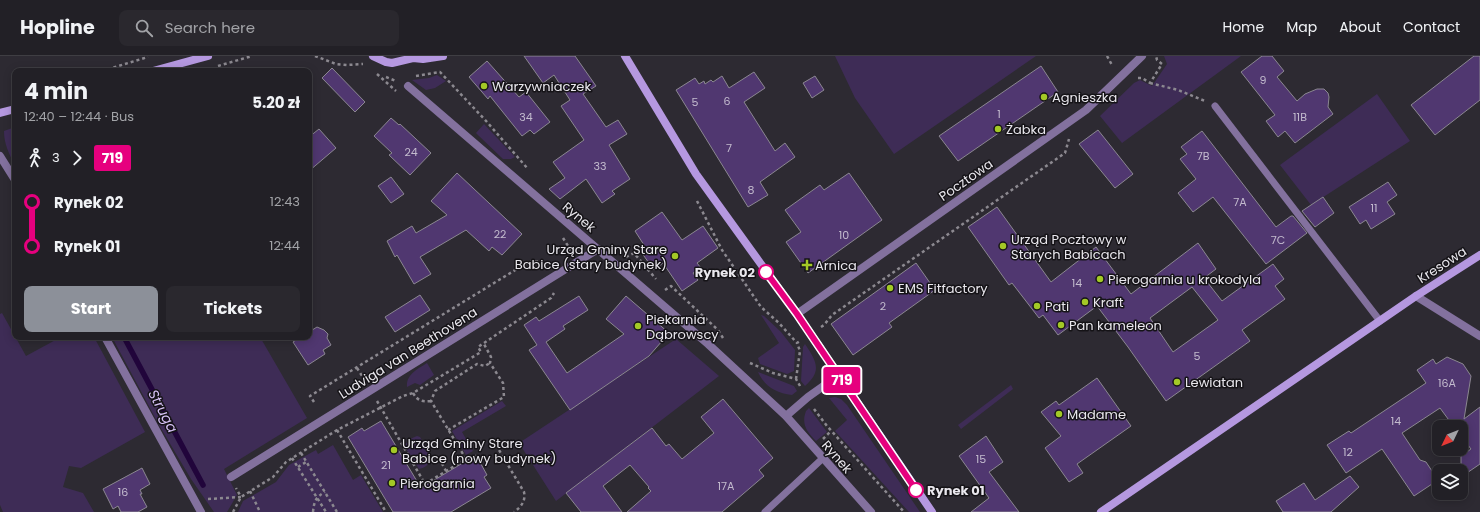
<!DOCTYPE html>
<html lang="en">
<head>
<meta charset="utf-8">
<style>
	:root { --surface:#222026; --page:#2a282e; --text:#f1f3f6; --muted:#a2a3a7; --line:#3f3e43; --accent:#8c9099 }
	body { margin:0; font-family:Poppins,sans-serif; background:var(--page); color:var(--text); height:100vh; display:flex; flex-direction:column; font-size:15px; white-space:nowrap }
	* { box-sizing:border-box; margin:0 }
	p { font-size:13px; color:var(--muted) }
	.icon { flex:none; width:22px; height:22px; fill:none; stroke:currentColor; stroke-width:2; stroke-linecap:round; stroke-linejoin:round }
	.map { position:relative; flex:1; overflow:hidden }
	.panel { position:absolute; left:12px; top:12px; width:300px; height:272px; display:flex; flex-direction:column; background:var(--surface); border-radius:8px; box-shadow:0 2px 10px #0003,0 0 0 1px var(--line) }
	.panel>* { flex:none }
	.badge { padding:0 8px; border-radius:3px; font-size:14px; line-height:26px }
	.needle { width:26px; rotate:227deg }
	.tools { position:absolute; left:1432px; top:364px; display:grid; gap:8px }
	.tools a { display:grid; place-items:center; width:36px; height:36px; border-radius:8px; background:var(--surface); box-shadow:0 2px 10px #0003,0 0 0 1px var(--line); font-size:20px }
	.map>.badge { position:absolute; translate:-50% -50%; box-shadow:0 0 0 2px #fff }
	.legs { display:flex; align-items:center; gap:6px; height:44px; padding:0 12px; font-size:13px }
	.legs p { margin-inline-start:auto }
	.summary { display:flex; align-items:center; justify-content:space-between; height:68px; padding:0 12px }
	h1 { font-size:22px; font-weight:700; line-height:30px }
	.action { display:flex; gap:8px; margin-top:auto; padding:8px 12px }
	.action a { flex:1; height:46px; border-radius:8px; background:var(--accent); color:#fff; font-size:16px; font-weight:700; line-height:46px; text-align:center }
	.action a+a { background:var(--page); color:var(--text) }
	ul { padding:0 12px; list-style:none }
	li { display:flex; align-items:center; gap:14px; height:44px; font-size:15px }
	li i { display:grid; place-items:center; width:6px; height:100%; margin:0 5px; background:currentColor }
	li i::after { content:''; width:10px; height:10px; margin:-5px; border:3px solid; border-radius:50%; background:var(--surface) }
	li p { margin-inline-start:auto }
	li:first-child i { background:linear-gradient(#0000 50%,currentColor 0) }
	li:last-child i { background:linear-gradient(currentColor 50%,#0000 0) }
	header { display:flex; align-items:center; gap:24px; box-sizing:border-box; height:56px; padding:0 20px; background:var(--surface); border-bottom:1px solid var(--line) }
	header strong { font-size:19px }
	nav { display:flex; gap:22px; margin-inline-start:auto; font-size:14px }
	.search { width:280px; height:36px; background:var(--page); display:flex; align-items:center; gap:10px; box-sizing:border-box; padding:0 14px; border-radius:8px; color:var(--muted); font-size:15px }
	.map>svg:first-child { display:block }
</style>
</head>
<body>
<header>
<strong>Hopline</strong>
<div class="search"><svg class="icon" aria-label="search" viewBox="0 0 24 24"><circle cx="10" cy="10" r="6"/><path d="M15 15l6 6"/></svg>Search here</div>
<nav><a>Home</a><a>Map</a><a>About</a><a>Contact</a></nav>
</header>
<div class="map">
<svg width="1480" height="456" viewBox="0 0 1480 456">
	<rect width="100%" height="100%" fill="#2d2a32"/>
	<path fill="#3e2c56" d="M 835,0 L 1036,0 L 894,98 L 855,42 Z
		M 1164,0 L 1241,0 L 1122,87 L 1100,60 L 1134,27 L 1140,24 L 1152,30 L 1167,8 Z
		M 437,19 L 446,25 L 435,32 L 426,34 L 412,24 L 429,22 Z
		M 1377,38 L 1410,85 L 1311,149 L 1280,109 Z
		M 484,68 L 515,101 L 511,103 L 503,103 L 479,80 L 476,77 Z
		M 15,71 L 15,109 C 9,98 4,88 4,75 Z
		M 2,257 L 26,300 L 61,281 L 94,281 L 145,376 L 81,412 L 69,410 L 63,431 L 83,437 L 94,456 L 3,456 L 0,449 L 0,258 Z
		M 761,259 L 764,260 L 781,276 L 795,294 L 794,315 L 787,318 L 760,308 L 758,302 L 779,287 Z
		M 112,281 L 260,281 L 307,362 L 224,413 L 237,439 L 227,456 L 214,456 L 191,423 L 159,369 Z
		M 676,283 L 719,320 L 556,445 L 519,387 Z
		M 805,288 C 817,306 822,315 805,330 L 801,325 L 803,291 Z
		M 427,307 L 434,319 L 420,329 L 415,327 L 407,331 C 406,318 418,313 427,307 Z
		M 758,316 L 794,330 L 797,335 L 792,339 C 776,337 765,331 758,316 Z
		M 1011,329 L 1013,333 L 961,373 L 958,369 Z
		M 835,341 L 841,343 L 847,349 L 920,456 L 909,456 L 835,375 L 847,364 L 829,342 Z
		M 502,345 L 506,350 L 462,376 L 473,395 L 466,399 L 452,375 Z
		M 809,352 L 827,376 L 816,385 C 807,376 801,368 806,355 Z
		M 417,380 L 420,381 C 427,392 439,408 419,413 L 404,390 L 410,383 Z
		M 333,389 L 353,424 L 361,419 L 383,456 L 238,456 L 243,445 L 276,426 L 289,409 L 316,394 L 318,398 Z"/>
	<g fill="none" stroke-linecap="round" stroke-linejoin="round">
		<path stroke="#21053b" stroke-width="5.5" d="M 14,73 L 15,76
			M 124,281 L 203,429"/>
	</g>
	<path fill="#503770" stroke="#8b8791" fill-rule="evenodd" d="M 524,0 L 575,0 L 596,30 L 583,38 L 606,71 L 618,64 L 627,78 L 609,89 L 630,123 L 612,135 L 615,138 L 602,147 L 586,123 L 560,143 L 549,133 L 565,122 L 553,106 L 584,84 L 561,50 L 570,44 L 554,19 L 543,27 Z
		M 1262,0 L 1272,0 L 1284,15 L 1277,21 L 1297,45 L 1305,38 L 1317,33 L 1324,33 L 1328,37 L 1329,41 L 1328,51 L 1333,58 L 1295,87 L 1285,75 L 1278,81 L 1266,65 L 1275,59 L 1241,16 Z
		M 1474,0 L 1480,0 L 1480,44 L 1435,79 L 1411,49 Z
		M 487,5 L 519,41 L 526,36 L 550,66 L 534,78 L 530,74 L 522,80 L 490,40 L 488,43 L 469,21 Z
		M 1041,10 L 1058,36 L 958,105 L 939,80 Z
		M 332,12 L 365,46 L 355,56 L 322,22 Z
		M 754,16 L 765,32 L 744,46 L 775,95 L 785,87 L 795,101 L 760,126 L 768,139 L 748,151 L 676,34 L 695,22 L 699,28 L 704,25 L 705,28 L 711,24 L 713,26 L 722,20 L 729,32 Z
		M 815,20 L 824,34 L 812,42 L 803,27 Z
		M 391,62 L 399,69 L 400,68 L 431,97 L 410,119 L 389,99 L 392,97 L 374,80 Z
		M 319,73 L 336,92 L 309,115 L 309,81 Z
		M 1098,74 L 1133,118 L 1115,132 L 1079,88 Z
		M 1202,75 L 1276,171 L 1291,160 L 1293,160 L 1307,177 L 1266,208 L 1213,141 L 1193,156 L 1178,137 L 1196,123 L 1180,103 L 1187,98 L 1181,91 Z
		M 457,117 L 522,178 L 502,199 L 492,191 L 489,195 L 466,174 L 420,201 L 431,218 L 414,228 L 397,199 L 395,201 L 387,185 L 412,170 L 416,177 L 447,159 L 431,145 Z
		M 849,117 L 882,164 L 808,217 L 786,186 L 801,176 L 785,154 L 820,129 L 824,134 Z
		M 391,121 L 404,138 L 391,147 L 378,130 Z
		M 1388,126 L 1397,139 L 1387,146 L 1395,158 L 1371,173 L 1366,164 L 1360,168 L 1349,151 Z
		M 1323,141 L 1334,157 L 1315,171 L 1302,155 Z
		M 997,151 L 1051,226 L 1096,191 L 1131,238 L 1198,187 L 1216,213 L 1204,222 L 1222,245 L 1273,208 L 1284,223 L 1275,230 L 1285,243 L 1242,274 L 1250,285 L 1166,345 L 1128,291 L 1097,250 L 1058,279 L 1043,259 L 1039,262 L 1012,227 L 1009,229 L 968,171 ZM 1192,231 L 1218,264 L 1173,296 L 1150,262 Z
		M 662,156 L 682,184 L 703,170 L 718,192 L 697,207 L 701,212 L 693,217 L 698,224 L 682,235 L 663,207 L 654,214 L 639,193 L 644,189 L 635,175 Z
		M 916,207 L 935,234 L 889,267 L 892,271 L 853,299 L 831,268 Z
		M 420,239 L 430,254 L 395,276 L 385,261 Z
		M 579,240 L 588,254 L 563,270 L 565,273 L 546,286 L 567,317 L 624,278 L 606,263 L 626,240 L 669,277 L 649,300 L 570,354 L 529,294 L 537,289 L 524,269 L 536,261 L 539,265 Z
		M 317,271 L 324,274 L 328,278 L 327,282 L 331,289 L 323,294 L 325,298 L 308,309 L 293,286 L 301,281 L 309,281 L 309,276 Z
		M 1447,301 L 1463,308 L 1471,320 L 1464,363 L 1480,351 L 1480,408 L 1461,421 L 1461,400 L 1471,393 L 1461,380 L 1461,371 L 1454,371 L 1440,352 L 1402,377 L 1420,404 L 1426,406 L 1438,424 L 1414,440 L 1382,393 L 1346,417 L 1327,389 L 1349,375 L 1351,377 L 1426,327 L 1417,314 L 1433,303 L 1436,308 Z
		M 1097,322 L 1131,370 L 1077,408 L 1083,417 L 1069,426 L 1045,392 L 1061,380 L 1041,356 L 1056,345 L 1059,349 Z
		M 723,343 L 773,402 L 759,414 L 764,420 L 722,456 L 627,456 L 651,435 L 648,432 L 649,431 L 630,409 L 603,430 L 622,456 L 581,456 L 566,437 L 652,372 L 666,390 L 669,388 L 682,403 L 714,377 L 701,361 Z
		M 381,365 L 421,432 L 476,399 L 487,419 L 484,421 L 491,432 L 451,456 L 393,456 L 348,381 L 362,372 L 364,375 Z
		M 986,380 L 1003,406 L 989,416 L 1019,456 L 971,456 L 989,442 L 959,400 Z
		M 142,412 L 150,428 L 140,434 L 142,438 L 140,438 L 147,451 L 138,456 L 121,456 L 118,450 L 113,453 L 103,433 Z
		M 1350,420 L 1359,431 L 1331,456 L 1283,456 L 1276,445 L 1304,427 L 1315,444 Z"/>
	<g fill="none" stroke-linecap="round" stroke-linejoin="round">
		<path stroke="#8c8990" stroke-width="2.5" stroke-dasharray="3 3" stroke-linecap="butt" d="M 315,0 L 336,8 L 347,9 L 363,8
			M 1107,0 L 1112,9
			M 218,10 L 252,0
			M 102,15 L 148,1
			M 377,18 L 396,35
			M 416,20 L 440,16 L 487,66 L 528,113
			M 386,21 L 396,25
			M 1138,22 L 1142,22 L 1150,27 L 1162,8 L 1157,4 L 1156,0
			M 1150,27 L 1178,34 L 1205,45
			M 697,145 L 722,194 L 761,251 L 779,267 L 797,287
			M 563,182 L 570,193 L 568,195
			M 626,201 L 634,197 L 656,223
			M 665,234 L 671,230 L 718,274 L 723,282
			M 821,271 L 824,269 L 832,259 L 1065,97 L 1069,83
			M 750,307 L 773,317 L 796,323 L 800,330
			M 357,312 L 364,323
			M 796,323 L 800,295 L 797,287 L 800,285
			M 413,337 C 418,345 422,346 431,345
			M 377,345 L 425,428 L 466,403 L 431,345 L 435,335 L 477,308 L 485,310 L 490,307
			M 314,346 L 310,340 L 525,208 L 533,205 L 550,207
			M 814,353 L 827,370 L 904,456
			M 337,374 L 386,456
			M 448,374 L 504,341 L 503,327 L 490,307 L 491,301 L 484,288
			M 823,383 L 831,375
			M 496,389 L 524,436 C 526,445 521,451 514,456
			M 301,397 L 337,456
			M 292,402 L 326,456
			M 439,402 L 446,415
			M 298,411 L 306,406
			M 250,435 L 260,456
			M 208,443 L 241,441 L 236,432
			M 233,456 L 241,441 L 273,421 L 286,406 L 337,374 L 403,340 L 413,337 L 481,296 L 478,291 L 551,242 L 554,237
			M 313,456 C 314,445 316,441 325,436"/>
		<path stroke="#83719e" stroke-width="7" d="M 1215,50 L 1380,265
			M 765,456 L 822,403"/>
		<path stroke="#83719e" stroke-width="8" d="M 408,30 L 708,288 L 786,360 L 871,456
			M 0,100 L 15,124
			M 1416,240 L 1480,280
			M 797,258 L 1086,54 L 1142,0
			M 105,281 L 201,456
			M 786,360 L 808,341 L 839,319
			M 231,421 L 598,193"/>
		<path stroke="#b598e0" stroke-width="8" d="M 373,0 L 386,6 L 392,7 L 413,2 L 423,3 L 443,0
			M 625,0 L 696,118 L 797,258 L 932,456
			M 153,15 L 208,0
			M 0,57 L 15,53
			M 1101,456 L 1416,240 L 1480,199"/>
	</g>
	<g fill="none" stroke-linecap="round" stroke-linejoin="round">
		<defs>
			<path id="line-1" d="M 766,216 L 797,258 L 916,434"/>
		</defs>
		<use href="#line-1" stroke="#fff" stroke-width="9"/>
		<use href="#line-1" stroke="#e6007e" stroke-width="6"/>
	</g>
	<g fill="#a3c926" stroke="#151317" stroke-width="1.5">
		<circle cx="484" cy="30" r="4"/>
		<circle cx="1044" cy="41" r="4"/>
		<circle cx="998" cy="73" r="4"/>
		<circle cx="1003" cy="190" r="4"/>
		<circle cx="675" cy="200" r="4"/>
		<path d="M805 203h4v4h4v4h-4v4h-4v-4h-4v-4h4z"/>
		<circle cx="1100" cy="223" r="4"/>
		<circle cx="890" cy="232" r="4"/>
		<circle cx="1085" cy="246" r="4"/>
		<circle cx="1037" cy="250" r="4"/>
		<circle cx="1061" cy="269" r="4"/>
		<circle cx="638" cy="270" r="4"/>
		<circle cx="1177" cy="326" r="4"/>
		<circle cx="1059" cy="358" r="4"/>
		<circle cx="394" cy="394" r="4"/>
		<circle cx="392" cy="427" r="4"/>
	</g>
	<g fill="#fff" stroke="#e6007e" stroke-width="2">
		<circle cx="766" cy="216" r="7"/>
		<circle cx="916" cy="434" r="7"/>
	</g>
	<g text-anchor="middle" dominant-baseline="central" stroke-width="3" stroke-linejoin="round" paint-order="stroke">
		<g font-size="11" fill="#c3bbce">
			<text x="1263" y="24">9</text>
			<text x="727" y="45">6</text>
			<text x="695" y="46">5</text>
			<text x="999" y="58">1</text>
			<text x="526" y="61">34</text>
			<text x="1300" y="61">11B</text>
			<text x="729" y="92">7</text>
			<text x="411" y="96">24</text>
			<text x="1203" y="100">7B</text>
			<text x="600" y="110">33</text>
			<text x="751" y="134">8</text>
			<text x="1240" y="146">7A</text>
			<text x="1374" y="152">11</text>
			<text x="500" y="178">22</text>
			<text x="844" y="179">10</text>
			<text x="1278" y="184">7C</text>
			<text x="1077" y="227">14</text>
			<text x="883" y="250">2</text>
			<text x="1197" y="300">5</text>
			<text x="1447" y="327">16A</text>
			<text x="1396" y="365">14</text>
			<text x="1348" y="396">12</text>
			<text x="981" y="403">15</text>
			<text x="386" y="409">21</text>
			<text x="726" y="430">17A</text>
			<text x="123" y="436">16</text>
		</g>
		<g font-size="13" fill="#e9e7ed" stroke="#151317" text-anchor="start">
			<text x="492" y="30">Warzywniaczek</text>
			<text x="1052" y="41">Agnieszka</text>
			<text x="1006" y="73">Żabka</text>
			<text x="1011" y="183">Urząd Pocztowy w<tspan x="1011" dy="15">Starych Babicach</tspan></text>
			<text x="667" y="193" text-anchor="end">Urząd Gminy Stare<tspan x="667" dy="15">Babice (stary budynek)</tspan></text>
			<text x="815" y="209">Arnica</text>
			<text x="1108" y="223">Pierogarnia u krokodyla</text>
			<text x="898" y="232">EMS Fitfactory</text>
			<text x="1093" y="246">Kraft</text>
			<text x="1045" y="250">Pati</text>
			<text x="646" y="263">Piekarnia<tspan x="646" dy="15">Dąbrowscy</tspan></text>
			<text x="1069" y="269">Pan kameleon</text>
			<text x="1185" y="326">Lewiatan</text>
			<text x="1067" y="358">Madame</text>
			<text x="402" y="387">Urząd Gminy Stare<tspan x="402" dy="15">Babice (nowy budynek)</tspan></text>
			<text x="400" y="427">Pierogarnia</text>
		</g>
		<g font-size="13" fill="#e9e7ed" stroke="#151317">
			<text transform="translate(966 124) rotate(-35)">Pocztowa</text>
			<text transform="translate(579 161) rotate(40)">Rynek</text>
			<text transform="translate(1442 209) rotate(-33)">Kresowa</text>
			<text transform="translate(408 297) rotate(-32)">Ludviga van Beethovena</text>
			<text transform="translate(837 401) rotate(49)">Rynek</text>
		</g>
		<g font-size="13" font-weight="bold" fill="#e9e7ed" stroke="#151317" text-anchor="end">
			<text x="755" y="216">Rynek 02</text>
			<text x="927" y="434" text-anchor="start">Rynek 01</text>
		</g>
		<g font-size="14" font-style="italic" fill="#d7c2f7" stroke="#151317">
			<text transform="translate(163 355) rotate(62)">Struga</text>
		</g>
	</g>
</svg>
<div class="tools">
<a><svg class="needle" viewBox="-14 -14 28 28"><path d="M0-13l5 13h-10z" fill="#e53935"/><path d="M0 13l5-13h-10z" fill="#a2a3a7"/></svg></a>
<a><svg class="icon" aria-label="layers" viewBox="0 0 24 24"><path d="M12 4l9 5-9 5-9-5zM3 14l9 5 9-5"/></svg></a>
</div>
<b class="badge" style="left:842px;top:324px;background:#e6007e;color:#fff">719</b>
<section class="panel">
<div class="summary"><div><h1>4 min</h1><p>12:40 – 12:44 · Bus</p></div><b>5.20 zł</b></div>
<div class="legs"><svg class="icon" aria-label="walk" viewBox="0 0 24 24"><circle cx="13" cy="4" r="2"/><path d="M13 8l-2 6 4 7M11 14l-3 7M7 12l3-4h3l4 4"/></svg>3<svg class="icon" aria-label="forward" viewBox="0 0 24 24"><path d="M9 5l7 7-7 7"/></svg><b class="badge" style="background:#e6007e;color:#fff">719</b></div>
<ul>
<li><i style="color:#e6007e"></i><b>Rynek 02</b><p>12:43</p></li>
<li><i style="color:#e6007e"></i><b>Rynek 01</b><p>12:44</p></li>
</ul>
<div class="action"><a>Start</a><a>Tickets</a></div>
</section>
</div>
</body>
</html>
